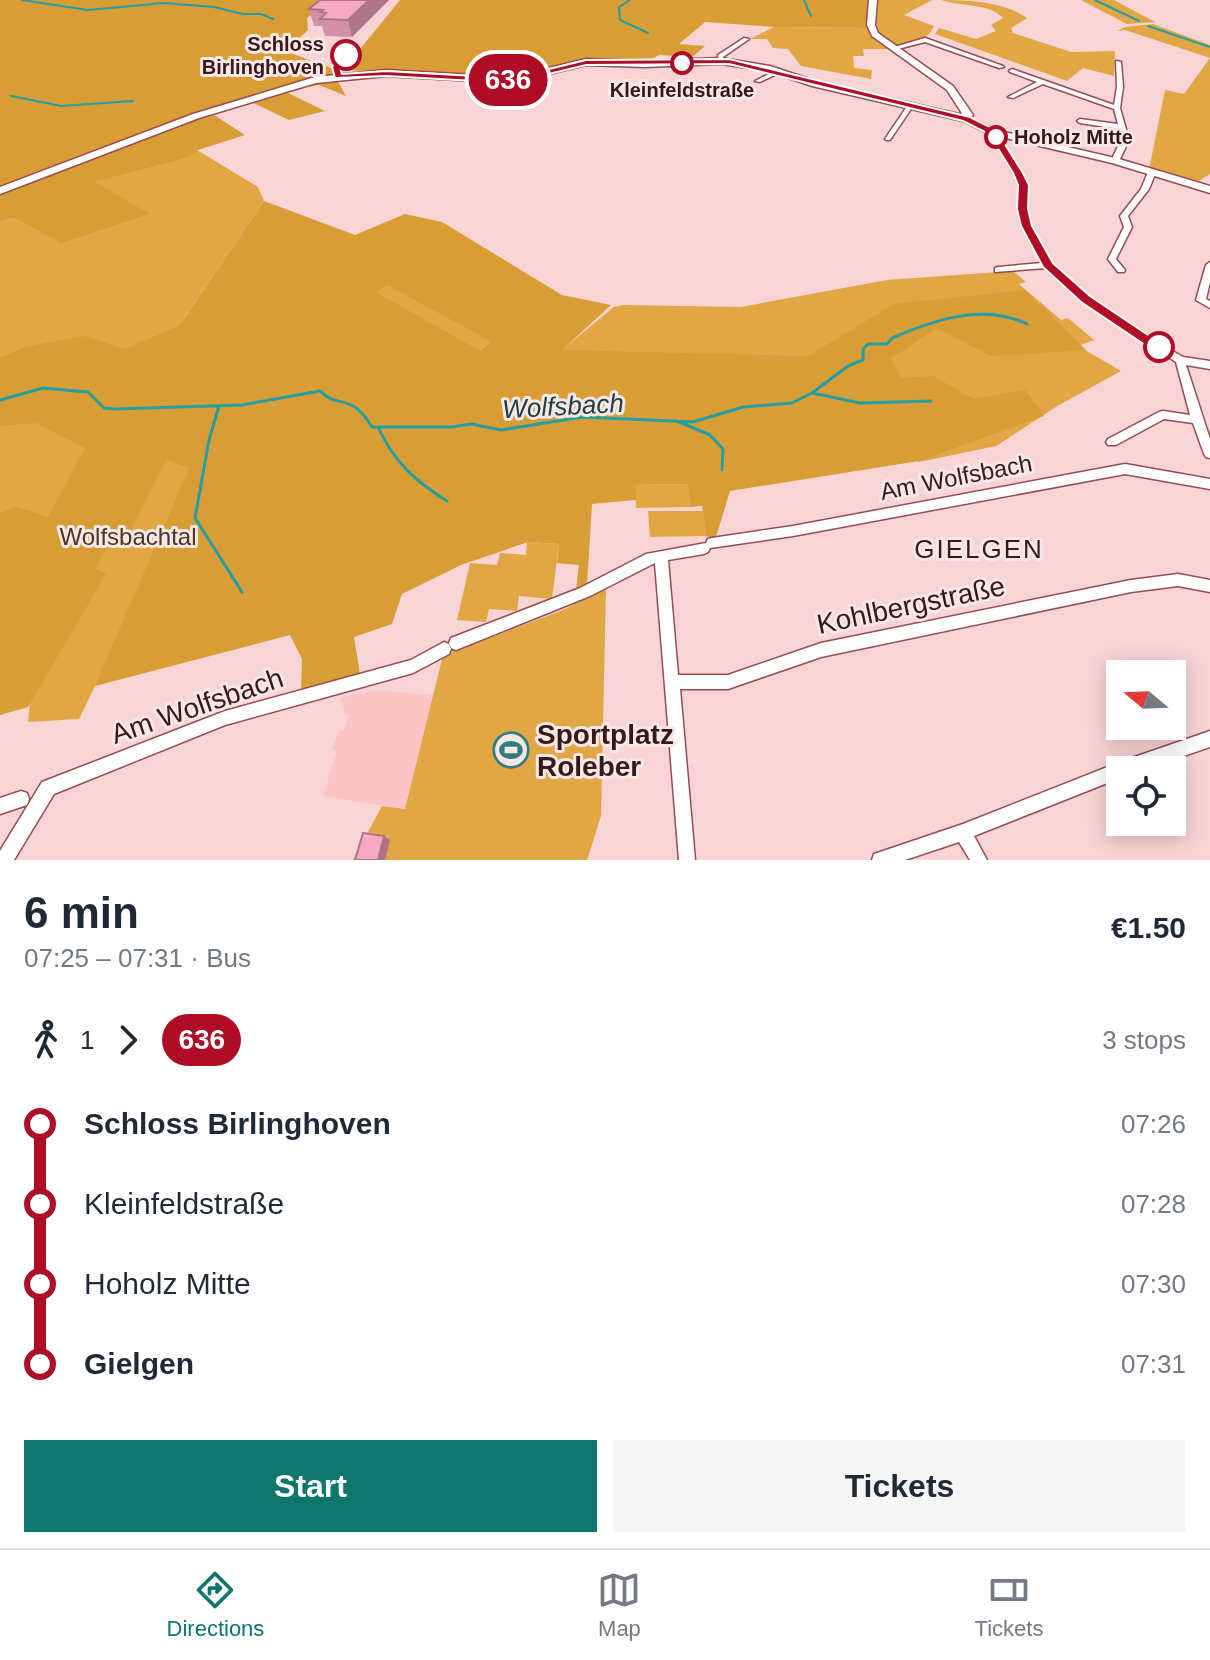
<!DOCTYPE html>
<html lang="en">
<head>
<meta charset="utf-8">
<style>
	:root { --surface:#fff; --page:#f6f6f7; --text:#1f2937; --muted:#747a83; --line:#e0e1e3; --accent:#0f766e }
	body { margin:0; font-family:Arial,sans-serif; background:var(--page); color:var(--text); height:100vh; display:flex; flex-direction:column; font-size:30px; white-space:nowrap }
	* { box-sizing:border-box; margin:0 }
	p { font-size:26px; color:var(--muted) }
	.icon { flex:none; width:44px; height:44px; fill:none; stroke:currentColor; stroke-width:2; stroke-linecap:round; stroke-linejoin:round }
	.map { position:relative; height:860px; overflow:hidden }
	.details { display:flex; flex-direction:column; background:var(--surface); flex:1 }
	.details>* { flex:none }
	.badge { padding:0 16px; border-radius:26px; font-size:28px; line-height:52px }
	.needle { width:52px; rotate:289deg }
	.buttons { position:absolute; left:1106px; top:660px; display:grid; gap:16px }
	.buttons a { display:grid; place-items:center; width:80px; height:80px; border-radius:0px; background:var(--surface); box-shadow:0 4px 20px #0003; font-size:40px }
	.map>.badge { position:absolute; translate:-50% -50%; box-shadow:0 0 0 4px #fff }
	.legs { display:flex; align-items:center; gap:12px; height:88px; padding:0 24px; font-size:26px }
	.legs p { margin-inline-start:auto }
	.summary { display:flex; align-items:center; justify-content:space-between; height:136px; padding:0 24px }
	h1 { font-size:44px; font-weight:700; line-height:60px }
	.primary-button { display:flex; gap:16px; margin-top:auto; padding:16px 24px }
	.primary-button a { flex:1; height:92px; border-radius:0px; background:var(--accent); color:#fff; font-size:32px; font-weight:700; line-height:92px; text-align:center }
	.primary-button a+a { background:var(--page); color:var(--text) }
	ul { padding:0 24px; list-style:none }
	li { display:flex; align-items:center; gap:28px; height:80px; font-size:30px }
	li i { display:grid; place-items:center; width:12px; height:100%; margin:0 10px; background:currentColor }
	li i::after { content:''; width:20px; height:20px; margin:-10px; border:6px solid; border-radius:50%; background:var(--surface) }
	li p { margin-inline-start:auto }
	li:first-child i { background:linear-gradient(#0000 50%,currentColor 0) }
	li:last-child i { background:linear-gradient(currentColor 50%,#0000 0) }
	.tab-bar { display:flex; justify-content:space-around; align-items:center; height:112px; border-top:2px solid var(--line); background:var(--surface); font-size:22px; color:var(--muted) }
	.tab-bar a { display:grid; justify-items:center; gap:4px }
	.tab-bar .current { color:var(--accent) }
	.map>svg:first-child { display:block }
</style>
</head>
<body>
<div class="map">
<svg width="1210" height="860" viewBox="0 0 1210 860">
	<rect width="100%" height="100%" fill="#f8d4d5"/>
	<path fill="#fcc4c5" d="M 374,690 L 433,695 L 405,809 L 323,796 L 337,751 L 332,750 L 339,730 L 344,731 L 349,715 L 345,714 L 341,698 Z"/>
	<path fill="#e1a745" d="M 876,0 L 932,0 L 904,15 L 934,26 C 927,42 910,45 894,46 L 875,31 Z
		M 941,0 C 968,0 1006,2 1027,18 L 1011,28 L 1013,33 L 1071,52 L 1115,51 L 1114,76 L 1083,68 L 1067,81 L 935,34 L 939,28 L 976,39 L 996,31 L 991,25 L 1003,18 C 989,3 964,7 941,0 Z
		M 1081,0 L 1114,0 L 1155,22 L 1127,24 Z
		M 1153,24 L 1210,45 L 1210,174 L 1194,184 L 1149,170 L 1165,90 L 1184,94 L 1210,58 L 1125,30 L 1117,31 L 1125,27 Z
		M 774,27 L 868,28 L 893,49 L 863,49 L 864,56 L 853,56 L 854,68 L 872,70 L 871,79 L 801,66 L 788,49 L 773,48 L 767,39 L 750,39 Z
		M 197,150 L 258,187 L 264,201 L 185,317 L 132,407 L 559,352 L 614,307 L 624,305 L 741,307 L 887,280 L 1013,271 L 1026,282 L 1019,284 L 1061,320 L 1068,318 L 1094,340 L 1078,346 L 1121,371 L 1059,405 L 996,446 L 919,462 L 911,456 L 692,436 L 529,542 L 559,544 L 552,599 L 519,596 L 517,611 L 489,609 L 486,622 L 457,620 L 470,563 L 497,565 L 500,553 L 526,555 L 527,542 L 98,680 L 79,719 L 28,722 L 30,702 L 0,711 L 0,404 L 24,347 L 0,357 L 0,222 L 14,218 L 61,244 L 149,214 L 94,182 L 188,158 Z
		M 387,284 L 491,341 L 480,350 L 375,292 Z
		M 689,484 L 691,507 L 636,508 L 635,485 Z
		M 648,511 L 703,511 L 706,536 L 650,537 Z
		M 606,588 L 601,816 L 587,860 L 353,860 L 382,806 L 405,809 L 443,655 L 563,610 Z"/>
	<path fill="#d99d35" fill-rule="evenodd" d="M 0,0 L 329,0 L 307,18 L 308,30 L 285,51 L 334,69 L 332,78 L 336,78 L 346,96 L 319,85 L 284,91 L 325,111 L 289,120 L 247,100 L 211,113 L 245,135 L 198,150 L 188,158 L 95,182 L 150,214 L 61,244 L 14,218 L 0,222 Z
		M 400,0 L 869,0 L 868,28 L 774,27 L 705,22 L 679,44 L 705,46 L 692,57 L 659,55 L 646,62 L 594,60 L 570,62 L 514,77 L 343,70 Z
		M 264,201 L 355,235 L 405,214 L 442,222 L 562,295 L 611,305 L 562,350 L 808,356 L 894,304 L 1025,290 L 1086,350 L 991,356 L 936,328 L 891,359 L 901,378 L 933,376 L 974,399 L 1025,390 L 1044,416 L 919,461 L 730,491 L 715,540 L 706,536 L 702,506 L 691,507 L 688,484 L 636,485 L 636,500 L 592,504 L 587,585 L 576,590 L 579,565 L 557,563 L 559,544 L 528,542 L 461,565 L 402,594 L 392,624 L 354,637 L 360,674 L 301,692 L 302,659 L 290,635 L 95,686 L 189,468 L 166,460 L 123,546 L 109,545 L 95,568 L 106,574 L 28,707 L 0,715 L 0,513 L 16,507 L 48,517 L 85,448 L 36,423 L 0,426 L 0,357 L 24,347 L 85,336 L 125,349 L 179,326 ZM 387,285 L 490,341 L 490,342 L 480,350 L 376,292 Z"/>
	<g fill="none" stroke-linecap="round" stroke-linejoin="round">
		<path stroke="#25a0a2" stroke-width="2" d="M 22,0 L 88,10 L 164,3 L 214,7 L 243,14 L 261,14 L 273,19
			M 630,0 L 619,7 L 620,20 L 648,33
			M 804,0 L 811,16
			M 1095,0 L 1139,21
			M 1148,26 L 1210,47
			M 11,96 L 61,106 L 133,101"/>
		<path stroke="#25a0a2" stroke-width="3" d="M 812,393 L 860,403 L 931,401
			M 0,400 L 43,388 L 88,392 L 104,408 L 115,409 L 242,405 L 320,391 C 339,410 350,391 372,427 L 452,427 L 471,424 L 501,430 L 583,417 L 693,422 L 743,407 L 792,403 L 812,393 L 848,366 L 863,360 L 863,349 L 868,344 L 887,344 L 892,338 C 934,320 983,303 1027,324
			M 219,406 L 209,440 L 195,518 L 242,592
			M 677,421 L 710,435 L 723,449 L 722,470
			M 378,427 C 394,462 415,481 447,501"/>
		<defs>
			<path id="street" d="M 744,38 L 749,39 L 723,57 L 723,62 L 719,62 L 718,55 Z
				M 925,38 L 1003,66 L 1004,67 L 999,68 L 925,42 L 894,50 L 891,48 Z
				M 1116,61 L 1121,62 L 1123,87 L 1120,108 L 1129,140 L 1118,163 L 1111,161 L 1121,140 L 1119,129 L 1080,123 L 1077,121 L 1080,119 L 1118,124 L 1114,109 L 1043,84 L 1013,98 L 1008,97 L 1037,82 L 1010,72 L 1009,71 L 1012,69 L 1114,105 L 1117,87 Z
				M 779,69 L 782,71 L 781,72 L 760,82 L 755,81 Z
				M 908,105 L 913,106 L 890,140 L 886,140 L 885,139 Z
				M 993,130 L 996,132 L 1028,185 L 1026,209 L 1030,226 L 1052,263 L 1089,297 L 1162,345 L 1183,357 L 1210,361 L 1210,369 L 1186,365 L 1210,439 L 1210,458 L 1206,457 L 1204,454 L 1193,423 L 1164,419 L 1116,445 L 1108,445 L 1106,442 L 1108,439 L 1159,412 L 1163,411 L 1190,415 L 1176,362 L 1083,301 L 1046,268 L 995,272 L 995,268 L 998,267 L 1042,263 L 1022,226 L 1018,209 L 1020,185 L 990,132 Z
				M 1149,170 L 1156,172 L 1149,189 L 1128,216 L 1132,227 L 1116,259 L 1125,270 L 1124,272 L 1118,272 L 1108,259 L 1124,227 L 1120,216 L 1141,189 Z
				M 1210,262 L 1210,282 L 1206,299 L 1210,301 L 1210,308 L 1196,300 L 1206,265 Z
				M 1125,464 L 1210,479 L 1210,489 L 1125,474 L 793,536 L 710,548 L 708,552 L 704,554 L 668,560 L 678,675 L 728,675 L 821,643 L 1131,580 L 1178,574 L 1210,580 L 1210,592 L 1178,586 L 1131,592 L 821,657 L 728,689 L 680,689 L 695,860 L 679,860 L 655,563 L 590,596 L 456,650 L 451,648 L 449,643 L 451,638 L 580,588 L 646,554 L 706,543 L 708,539 L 712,538 L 793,526 Z
				M 444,642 L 449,644 L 451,649 L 449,654 L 413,673 L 225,725 L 54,794 L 14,860 L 0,860 L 0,851 L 42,782 L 225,711 L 411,660 Z
				M 1210,731 L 1210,747 L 1143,770 L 1120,770 L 1120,778 L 974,836 L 987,860 L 970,860 L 959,842 L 905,860 L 872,860 L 874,854 L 880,852 L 963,824 L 1120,762 Z
				M 21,791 L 27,793 L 29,799 L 27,805 L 0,814 L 0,798 Z"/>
			<path id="secondary" d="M 869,0 L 877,0 L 875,25 L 878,33 L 953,86 L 973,115 L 971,118 L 996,130 L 1119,159 L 1210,186 L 1210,193 L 1112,163 L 989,134 L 963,121 L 812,86 L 768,71 L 721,64 L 644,67 L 586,65 L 512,83 L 386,76 L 316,83 L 199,118 L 0,194 L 0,187 L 193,114 L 315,77 L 386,70 L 512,77 L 586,59 L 644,61 L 721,58 L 770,66 L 818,82 L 963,115 L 947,90 L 872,36 L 867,25 Z"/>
		</defs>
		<use href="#street" stroke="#974d52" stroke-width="3"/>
		<use href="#secondary" stroke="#974d52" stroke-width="3"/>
		<use href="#street" fill="#fff" fill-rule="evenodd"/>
		<use href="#secondary" fill="#fff" fill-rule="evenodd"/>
	</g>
	<path fill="#d490a7" d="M 389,0 L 352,37 L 325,36 L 322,26 L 314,26 L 309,9 Z"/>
	<path fill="#ac7588" d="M 369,0 L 389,0 L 352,37 L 348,20 Z
		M 384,836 L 390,840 L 385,860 L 378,860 Z"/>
	<path fill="#f6a7c2" stroke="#ac7588" stroke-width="2" d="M 320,0 L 369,0 L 348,20 L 320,19 L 326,13 L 320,12 L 323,10 L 309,9 Z
		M 363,833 L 384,836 L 378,860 L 355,860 Z"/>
	<path fill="#af0d25" stroke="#fff" stroke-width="2" d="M 343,53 L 350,55 L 340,68 L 342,74 L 386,71 L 512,78 L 586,60 L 729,59 L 970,117 L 996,130 L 1023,173 L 1029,185 L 1028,209 L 1032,226 L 1053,263 L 1090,296 L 1166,347 L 1164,351 L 1154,351 L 1081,302 L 1043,267 L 1021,226 L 1017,209 L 1018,185 L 1013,173 L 989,134 L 963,121 L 729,64 L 586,65 L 512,83 L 386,76 L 335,78 L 332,67 Z"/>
	<defs>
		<symbol id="stadium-ring" viewBox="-11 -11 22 22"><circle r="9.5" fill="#f8e7e7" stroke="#347d7f" stroke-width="1.5"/><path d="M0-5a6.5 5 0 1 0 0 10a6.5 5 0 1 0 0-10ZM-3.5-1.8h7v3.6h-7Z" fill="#347d7f"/></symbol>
	</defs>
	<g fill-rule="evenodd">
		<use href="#stadium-ring" x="491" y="730" width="40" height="40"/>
	</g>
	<g fill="#fff" stroke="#af0d25" stroke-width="4">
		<circle cx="346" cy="55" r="14"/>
		<circle cx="682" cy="63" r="10"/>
		<circle cx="996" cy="137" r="10"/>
		<circle cx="1159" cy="347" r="14"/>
	</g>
	<g text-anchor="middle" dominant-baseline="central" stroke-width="6" stroke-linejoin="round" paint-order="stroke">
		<g font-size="20" font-weight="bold" fill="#38191b" stroke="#f8e7e7" text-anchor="end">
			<text x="324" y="44">Schloss<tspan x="324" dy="23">Birlinghoven</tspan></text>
			<text x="682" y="90" text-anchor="middle">Kleinfeldstraße</text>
			<text x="1014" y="137" text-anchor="start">Hoholz Mitte</text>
		</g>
		<g font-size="24" fill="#38191b" stroke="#f8e7e7">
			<text transform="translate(956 477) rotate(-11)">Am Wolfsbach</text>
		</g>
		<g font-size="24" fill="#483923" stroke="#f8e7e7">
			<text x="128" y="536">Wolfsbachtal</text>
		</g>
		<g font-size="26" font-style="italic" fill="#1e4041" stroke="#f8e7e7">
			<text transform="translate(563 406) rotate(-3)">Wolfsbach</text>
		</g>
		<g font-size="26" letter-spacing="2" fill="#38191b" stroke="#f8e7e7">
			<text x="979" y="549">GIELGEN</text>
		</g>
		<g font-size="28" fill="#38191b" stroke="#f8e7e7">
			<text transform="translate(911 605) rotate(-12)">Kohlbergstraße</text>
			<text transform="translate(197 706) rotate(-19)">Am Wolfsbach</text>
		</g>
		<g font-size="28" font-weight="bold" fill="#38191b" stroke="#f8e7e7" text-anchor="start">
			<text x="537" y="734">Sportplatz<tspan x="537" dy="32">Roleber</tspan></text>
		</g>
	</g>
</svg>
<div class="buttons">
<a><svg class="needle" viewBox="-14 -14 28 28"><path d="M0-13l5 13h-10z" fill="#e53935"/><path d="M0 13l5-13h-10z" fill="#747a83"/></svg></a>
<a><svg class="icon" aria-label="locate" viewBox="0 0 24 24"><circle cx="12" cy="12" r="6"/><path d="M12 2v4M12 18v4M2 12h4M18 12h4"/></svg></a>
</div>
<b class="badge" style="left:508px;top:80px;background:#af0d25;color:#fff">636</b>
</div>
<section class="details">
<div class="summary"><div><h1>6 min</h1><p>07:25 – 07:31 · Bus</p></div><b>€1.50</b></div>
<div class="legs"><svg class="icon" aria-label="walk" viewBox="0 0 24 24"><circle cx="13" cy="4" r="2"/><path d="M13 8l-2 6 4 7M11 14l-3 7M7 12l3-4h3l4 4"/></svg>1<svg class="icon" aria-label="forward" viewBox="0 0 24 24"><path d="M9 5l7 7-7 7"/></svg><b class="badge" style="background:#af0d25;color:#fff">636</b><p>3 stops</p></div>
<ul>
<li><i style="color:#af0d25"></i><b>Schloss Birlinghoven</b><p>07:26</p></li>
<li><i style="color:#af0d25"></i><span>Kleinfeldstraße</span><p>07:28</p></li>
<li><i style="color:#af0d25"></i><span>Hoholz Mitte</span><p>07:30</p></li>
<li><i style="color:#af0d25"></i><b>Gielgen</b><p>07:31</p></li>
</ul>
<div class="primary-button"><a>Start</a><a>Tickets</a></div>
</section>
<nav class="tab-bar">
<a class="current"><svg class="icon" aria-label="directions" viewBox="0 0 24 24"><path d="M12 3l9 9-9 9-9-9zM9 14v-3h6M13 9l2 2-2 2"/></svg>Directions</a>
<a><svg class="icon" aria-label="map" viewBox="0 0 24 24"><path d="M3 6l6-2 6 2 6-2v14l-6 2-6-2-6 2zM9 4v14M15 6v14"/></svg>Map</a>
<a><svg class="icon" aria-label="tickets" viewBox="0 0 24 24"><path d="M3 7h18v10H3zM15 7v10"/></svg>Tickets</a>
</nav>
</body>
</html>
